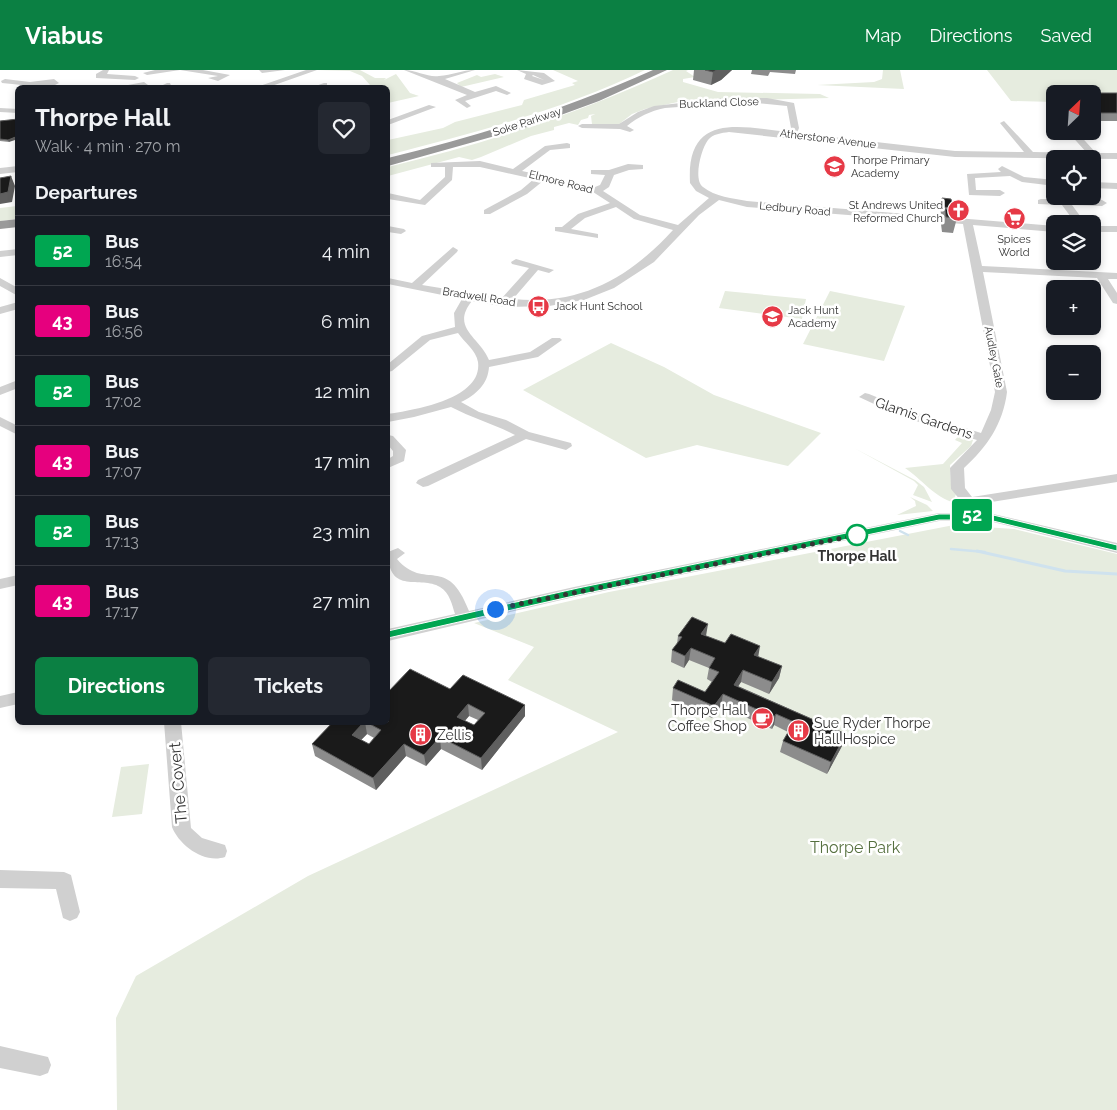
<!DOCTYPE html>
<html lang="en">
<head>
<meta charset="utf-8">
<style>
	:root { --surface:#171b24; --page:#242831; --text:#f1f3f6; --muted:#9ea1a6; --line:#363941; --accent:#0b8043 }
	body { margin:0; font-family:Raleway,sans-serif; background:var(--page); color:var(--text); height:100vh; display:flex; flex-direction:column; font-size:19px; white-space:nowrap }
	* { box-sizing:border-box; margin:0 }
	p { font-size:16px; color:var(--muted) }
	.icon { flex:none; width:28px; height:28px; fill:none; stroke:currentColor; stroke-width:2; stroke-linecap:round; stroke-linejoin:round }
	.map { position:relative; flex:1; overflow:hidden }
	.side { position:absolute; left:15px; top:15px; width:375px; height:640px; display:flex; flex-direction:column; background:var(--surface); border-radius:8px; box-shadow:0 2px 8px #0003 }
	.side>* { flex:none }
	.badge { padding:0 10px; border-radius:4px; font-size:18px; line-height:32px }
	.needle { width:32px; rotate:25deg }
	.buttons { position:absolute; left:1046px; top:15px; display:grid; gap:10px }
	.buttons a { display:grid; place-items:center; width:55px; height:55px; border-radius:8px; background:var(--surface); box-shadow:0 2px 8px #0003; font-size:25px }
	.you { position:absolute; width:25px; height:25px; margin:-12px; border:4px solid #fff; border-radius:50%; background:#1a73e8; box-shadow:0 0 0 8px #1a73e833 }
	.map>.badge { position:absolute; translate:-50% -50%; box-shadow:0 0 0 2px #fff }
	h2 { padding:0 20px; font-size:19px; line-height:45px }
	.round { display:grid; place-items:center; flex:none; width:52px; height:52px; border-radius:8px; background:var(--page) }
	.head { display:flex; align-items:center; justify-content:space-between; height:85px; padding:0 20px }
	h1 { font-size:24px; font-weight:700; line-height:38px }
	.button { display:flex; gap:10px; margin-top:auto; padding:10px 20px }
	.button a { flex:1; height:58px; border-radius:8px; background:var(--accent); color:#fff; font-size:20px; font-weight:700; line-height:58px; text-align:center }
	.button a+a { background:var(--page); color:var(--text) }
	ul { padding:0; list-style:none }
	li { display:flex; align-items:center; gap:15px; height:70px; padding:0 20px; border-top:1px solid var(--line) }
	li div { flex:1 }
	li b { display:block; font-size:19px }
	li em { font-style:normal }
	li .badge { min-width:55px; font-weight:700; text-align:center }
	header { display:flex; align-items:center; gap:30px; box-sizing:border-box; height:70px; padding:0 25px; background:var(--accent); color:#fff }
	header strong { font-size:24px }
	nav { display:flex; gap:28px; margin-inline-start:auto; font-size:18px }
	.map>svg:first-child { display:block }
</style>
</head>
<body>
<header>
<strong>Viabus</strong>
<nav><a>Map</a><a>Directions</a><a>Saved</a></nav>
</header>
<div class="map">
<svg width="1117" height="1040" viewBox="0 0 1117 1040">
	<rect width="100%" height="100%" fill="#fff"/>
	<path fill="#e6ecdf" d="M 316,0 L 360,0 L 375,8 L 386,8 L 384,10 L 396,4 L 410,23 L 419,26 L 388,33 L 388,18 L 365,17 L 370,15 L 362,6 L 350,1 Z
		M 553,0 L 645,0 C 567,38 472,64 388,85 L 388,70 L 443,58 L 455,52 L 522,35 L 524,30 L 575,15 L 572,13 L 578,11 Z
		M 673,0 L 688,0 L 686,1 L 695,7 L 683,9 L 683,12 L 718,22 L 820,24 L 829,28 L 678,32 L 645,39 L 632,44 L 618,55 L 592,54 L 591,46 L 595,44 L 589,45 L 588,48 L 581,50 L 578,55 L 569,53 L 554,57 L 554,60 L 531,66 L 481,87 L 472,90 L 459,87 L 388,106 L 388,97 C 485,74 582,42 673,0 Z
		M 883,0 L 900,0 L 904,19 L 817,15 L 874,12 L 882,9 Z
		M 987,0 L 1117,0 L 1117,27 L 1092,24 L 1055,24 L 1055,32 L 1011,31 Z
		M 495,4 L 504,7 L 461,17 L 457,13 L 477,5 L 481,7 Z
		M 17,136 L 17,149 L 0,151 L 0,138 Z
		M 725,221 L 806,229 L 802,249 L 719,238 Z
		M 830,221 L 905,236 L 884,291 L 803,274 Z
		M 611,273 L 664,297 L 714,325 L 821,363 L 788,396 L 697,375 L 646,388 L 523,320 Z
		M 960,364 L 973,370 L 971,376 L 950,395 L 951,415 L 956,424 L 953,432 C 937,429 920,408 905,398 L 943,394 L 962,373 L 955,370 Z
		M 854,378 L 915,410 L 924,417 L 932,432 L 913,425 L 918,415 L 914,411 Z
		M 910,427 L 927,435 L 933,441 L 897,445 L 916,436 L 915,431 Z
		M 954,455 L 1014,459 L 1117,484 L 1117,1040 L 117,1040 L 116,948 L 136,906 L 308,806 L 618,662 L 508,610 L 534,577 L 474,553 L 609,522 Z
		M 149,694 L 142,744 L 112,747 L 121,697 Z"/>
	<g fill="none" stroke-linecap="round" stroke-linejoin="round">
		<path stroke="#cfe2ee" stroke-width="2.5" d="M 900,461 L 908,465
			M 951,479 L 985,482"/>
		<path stroke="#cfe2ee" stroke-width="3" d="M 977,481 L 1065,501 L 1117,504"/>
		<path fill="#d0d0d0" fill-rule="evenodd" d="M 103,0 L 109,0 L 107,4 L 135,6 L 139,8 L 135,10 L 96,8 L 96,4 Z
			M 155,0 L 180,0 L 147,5 L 143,3 Z
			M 180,0 L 203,0 L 230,5 L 218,11 L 208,8 L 218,6 Z
			M 259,0 L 285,0 L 262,3 Z
			M 306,0 L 317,0 L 266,18 L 254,18 Z
			M 404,0 C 416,0 429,8 439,6 C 452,5 462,0 475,0 L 445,9 L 475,22 L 496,16 L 511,23 L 507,25 L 496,21 L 465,31 L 471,36 L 467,38 L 455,30 L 467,25 Z
			M 517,0 L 544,3 L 555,11 L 542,15 L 524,9 L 526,4 ZM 533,5 L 544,10 L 532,6 Z
			M 5,9 L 30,12 L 54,9 L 59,13 L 55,15 L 21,18 L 22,15 L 2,13 L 1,11 Z
			M 144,12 L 152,18 L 132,17 L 128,15 Z
			M 167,13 L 170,13 L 172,18 L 165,18 L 163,15 Z
			M 324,13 L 327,13 L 327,17 L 310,18 Z
			M 725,28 L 767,28 L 794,33 L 799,58 L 797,63 L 955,81 L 1024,82 L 1000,53 L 1004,51 L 1033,82 L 1087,83 L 1068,62 L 1076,61 L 1096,83 L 1117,83 L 1117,89 L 955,87 L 729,62 C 721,63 713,64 708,70 C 701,79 693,110 703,117 C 715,127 733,128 747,131 L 1055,156 L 1055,162 L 973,155 L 982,196 L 1117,203 L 1117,209 L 1108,209 L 1117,223 L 1117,234 L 1113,233 L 1097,208 L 983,202 L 1007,322 C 1003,354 987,377 964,398 L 965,418 L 972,427 L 1117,404 L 1117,412 L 979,434 L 972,437 L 968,443 L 989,443 L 1117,473 L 1117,483 L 989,451 L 939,451 L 574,527 L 388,571 L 388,559 L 455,544 C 452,535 450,523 440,517 C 421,505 388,526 388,482 L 398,478 L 405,483 L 397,489 C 425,522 447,483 469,541 L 574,517 L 939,443 L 962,443 L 958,439 L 961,431 L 951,419 L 950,398 L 977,370 L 900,346 L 859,327 L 865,323 L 869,324 L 908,340 L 981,363 L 991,340 L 995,322 L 963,154 L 747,137 L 719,130 L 699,145 L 654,192 L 614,218 L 584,230 L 549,236 L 506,237 L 472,231 C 450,258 480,267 489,290 L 530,282 L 552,268 L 560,268 L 562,270 L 538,287 L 489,297 C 488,314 476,325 461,332 L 479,342 L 506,350 L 529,362 L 571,373 L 572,376 L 566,380 L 526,369 L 428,416 L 423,417 L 416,413 L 418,410 L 515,365 C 494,354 472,348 451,337 L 414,347 L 388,352 L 388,344 C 414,340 483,329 478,292 C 476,280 464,272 458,263 L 430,270 L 392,301 L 388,302 L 388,294 L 422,266 L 455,257 L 454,243 L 462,229 L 388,214 L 388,208 L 412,213 L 453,177 L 458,180 L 457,182 L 422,215 L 502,228 L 529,198 L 512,194 L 511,192 L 516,189 L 554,200 L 549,203 L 538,200 L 513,229 C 580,236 629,208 673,160 L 634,149 L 616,137 L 585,148 L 571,159 L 598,164 L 598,168 L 555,161 L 555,157 L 562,157 L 578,144 L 610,133 L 593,122 L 543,111 L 527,124 L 490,144 L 484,144 L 484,140 L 521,120 L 534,109 L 480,97 L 453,97 L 452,110 L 425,135 L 388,129 L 388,123 L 420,130 L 445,107 L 445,97 L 431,97 L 431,93 L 480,91 L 513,99 L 545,76 L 567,73 L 570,74 L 570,78 L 550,80 L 522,101 L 595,117 L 600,115 L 605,105 L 591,104 L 591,100 L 609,100 L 628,94 L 643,95 L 643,99 L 629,100 L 614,105 L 609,117 L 603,121 L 640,145 L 678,155 L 709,128 L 696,121 L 690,113 C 686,41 741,57 789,62 L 791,58 L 787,36 L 747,32 L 665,38 C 650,41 638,47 627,56 L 634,60 L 630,62 L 620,59 L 582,58 L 578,56 L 582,54 L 619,54 L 638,42 L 654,36 Z
			M 429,35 L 436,37 L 388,55 L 388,50 Z
			M 0,38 L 18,39 L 18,43 L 0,42 Z
			M 18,96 L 18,102 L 0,104 L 0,98 Z
			M 1002,96 L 1024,107 L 1055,110 L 1055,116 L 1022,112 L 1010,106 L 975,108 L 976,120 L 1000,120 L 1005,123 L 1000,126 L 969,125 L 967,104 L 1001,102 L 998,99 Z
			M 1092,112 L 1117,113 L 1117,119 L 1092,118 Z
			M 1041,129 L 1102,130 L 1107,133 L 1102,136 L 1072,135 L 1086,154 L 1076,154 L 1062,135 L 1038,134 L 1038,130 Z
			M 388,156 L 404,159 L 406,161 L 401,164 L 388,162 Z
			M 1092,156 L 1117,156 L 1117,162 L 1092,162 Z
			M 18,179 L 18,185 L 0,187 L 0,181 Z
			M 0,208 L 18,218 L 18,226 L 0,216 Z
			M 18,232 L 18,239 L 0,244 L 0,237 Z
			M 18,310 L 18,318 L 0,325 L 0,317 Z
			M 0,347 L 18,356 L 18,365 L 0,356 Z
			M 388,365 L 393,366 L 406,380 L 404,391 L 388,398 L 388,389 L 393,386 L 393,381 L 388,375 Z
			M 18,505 L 18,515 L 0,519 L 0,509 Z
			M 18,622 L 18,634 L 0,638 L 0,626 Z
			M 164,652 L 181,652 L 191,758 L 202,768 L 225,775 L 227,781 L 225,787 C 204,794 179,775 172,757 Z
			M 0,800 L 64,802 L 71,805 L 80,842 L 77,848 L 70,851 L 63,848 L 56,819 L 0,818 Z
			M 0,976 L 48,987 L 51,995 L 48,1003 L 40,1006 L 0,998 Z"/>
		<path fill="#9a9a9a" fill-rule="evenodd" d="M 653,0 L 667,0 L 599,31 L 531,56 L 388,96 L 388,88 C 479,66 568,38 653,0 Z
			M 18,149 L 18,157 L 0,159 L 0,151 Z"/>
	</g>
	<path fill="#8c8c8c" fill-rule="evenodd" d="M 694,0 L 732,0 L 721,10 L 711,15 L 693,10 Z
		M 752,0 L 833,0 L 796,0 L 795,4 L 770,2 L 768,6 L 751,4 Z
		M 1077,23 L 1117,23 L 1117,51 L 1092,51 L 1092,24 L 1076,24 Z
		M 18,49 L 9,72 L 0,71 L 0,51 Z
		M 942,128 L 953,138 L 952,140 L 957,148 L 953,163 L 942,162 L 941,154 L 944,145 L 941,145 L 940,136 Z
		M 678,566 L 706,566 L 782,596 L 779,608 L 769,624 L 741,612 L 738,616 L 846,664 L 842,676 L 827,704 L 780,682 L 783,671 L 788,662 L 774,655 L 772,659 L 721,636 L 712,648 L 672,630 L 673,618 L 705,622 L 712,612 L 707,609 L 709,598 L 689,590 L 684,598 L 671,592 L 672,580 L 677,574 Z
		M 450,619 L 525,646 L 482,700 L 441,679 L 426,696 L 406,686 L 376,720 L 315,686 L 312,674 L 333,652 L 388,652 ZM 469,646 L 478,650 L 474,655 L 465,651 ZM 367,664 L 374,668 L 369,674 L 361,670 Z"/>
	<path fill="#5f5f5f" d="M 717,0 L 732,0 L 721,10 L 711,15 L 713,2 Z
		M 18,66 L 18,69 L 9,72 L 8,70 Z
		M 11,106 L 15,116 L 12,132 L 0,134 L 0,124 Z
		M 708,554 L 706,566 L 701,564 Z
		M 760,576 L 758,588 L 754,585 Z
		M 691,578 L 689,590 L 684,598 L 685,586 Z
		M 782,596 L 779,608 L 769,624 L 772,612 Z
		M 743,600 L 741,612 L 732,626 L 734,615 Z
		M 723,624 L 721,636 L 712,648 L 714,636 Z
		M 468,634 L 469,646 L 458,658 L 457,647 Z
		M 525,635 L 525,646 L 482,700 L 481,688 Z
		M 776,644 L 774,655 L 772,659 L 774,647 Z
		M 364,652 L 365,652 L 367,664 L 355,676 L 352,665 Z
		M 846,664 L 842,676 L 827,704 L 831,692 Z
		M 440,667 L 441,679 L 426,696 L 424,685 Z
		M 404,674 L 406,686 L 376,720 L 373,708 Z"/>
	<path fill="#1a1a1a" stroke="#5f5f5f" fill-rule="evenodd" d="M 705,0 L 717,0 L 713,2 Z
		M 1077,23 L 1117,23 L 1117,43 L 1094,43 L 1092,41 L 1092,24 L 1077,24 Z
		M 18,49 L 18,66 L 8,70 L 0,69 L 0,51 Z
		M 11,106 L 8,122 L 0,124 L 0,108 Z
		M 942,128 L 951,129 L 953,138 L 942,137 Z
		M 945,139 L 956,140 L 957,148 L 946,147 Z
		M 692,547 L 708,554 L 701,564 L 725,573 L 731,564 L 760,576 L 754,585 L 782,596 L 772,612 L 743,600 L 734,615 L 846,664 L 831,692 L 783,671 L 794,652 L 776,644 L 774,647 L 723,624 L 714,636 L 673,618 L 678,610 L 705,622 L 719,602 L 709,598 L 715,588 L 691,578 L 685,586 L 672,580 L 682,567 L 678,566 Z
		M 410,599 L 450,619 L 463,605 L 525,635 L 481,688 L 440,667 L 424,685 L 404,674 L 373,708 L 312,674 L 333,652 L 364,652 L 352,665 L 369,674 L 381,660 L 366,652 L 388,652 L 388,622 ZM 468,634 L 485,643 L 474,655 L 457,647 Z"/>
	<path fill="#00a651" stroke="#fff" d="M 939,444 L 989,444 L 1117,475 L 1117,481 L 989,450 L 939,450 L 578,525 L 388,568 L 382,564 L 388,561 L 578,518 Z"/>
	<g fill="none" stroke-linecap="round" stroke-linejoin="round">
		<path stroke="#333" stroke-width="5" stroke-dasharray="0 9" d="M 495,539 L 857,465"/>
	</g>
	<defs>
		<symbol id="school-disc" viewBox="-11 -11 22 22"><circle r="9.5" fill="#e63946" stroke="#fff"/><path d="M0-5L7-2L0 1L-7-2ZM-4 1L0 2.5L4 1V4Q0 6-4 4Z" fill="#fff"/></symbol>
		<symbol id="church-disc" viewBox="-11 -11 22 22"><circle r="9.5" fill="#e63946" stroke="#fff"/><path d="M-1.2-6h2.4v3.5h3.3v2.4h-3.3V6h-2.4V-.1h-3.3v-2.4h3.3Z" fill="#fff"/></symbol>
		<symbol id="supermarket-disc" viewBox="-11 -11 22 22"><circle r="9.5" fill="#e63946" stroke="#fff"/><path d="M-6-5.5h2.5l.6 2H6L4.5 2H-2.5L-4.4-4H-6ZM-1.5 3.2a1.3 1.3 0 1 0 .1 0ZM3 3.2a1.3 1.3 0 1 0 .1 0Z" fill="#fff"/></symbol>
		<symbol id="bus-disc" viewBox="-11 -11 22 22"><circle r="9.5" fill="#e63946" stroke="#fff"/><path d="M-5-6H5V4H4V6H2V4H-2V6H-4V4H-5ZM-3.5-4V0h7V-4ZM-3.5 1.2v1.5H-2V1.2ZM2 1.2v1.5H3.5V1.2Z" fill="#fff"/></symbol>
		<symbol id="cafe-disc" viewBox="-11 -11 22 22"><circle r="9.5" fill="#e63946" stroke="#fff"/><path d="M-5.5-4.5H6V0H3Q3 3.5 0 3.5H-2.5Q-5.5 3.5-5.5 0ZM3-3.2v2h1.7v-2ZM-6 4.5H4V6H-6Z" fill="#fff"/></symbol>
		<symbol id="building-disc" viewBox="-11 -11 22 22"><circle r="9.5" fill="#e63946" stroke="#fff"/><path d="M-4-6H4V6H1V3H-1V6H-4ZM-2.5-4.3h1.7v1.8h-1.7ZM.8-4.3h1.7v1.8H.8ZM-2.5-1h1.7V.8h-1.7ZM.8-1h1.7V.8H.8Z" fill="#fff"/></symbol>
	</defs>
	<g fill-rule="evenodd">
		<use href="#school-disc" x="822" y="84" width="25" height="25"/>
		<use href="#church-disc" x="946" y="128" width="25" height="25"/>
		<use href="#supermarket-disc" x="1002" y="136" width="25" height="25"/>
		<use href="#bus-disc" x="526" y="224" width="25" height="25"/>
		<use href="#school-disc" x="760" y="234" width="25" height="25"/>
		<use href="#cafe-disc" x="750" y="636" width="25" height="25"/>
		<use href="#building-disc" x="786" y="648" width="25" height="25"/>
		<use href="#building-disc" x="408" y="652" width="25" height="25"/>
	</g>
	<circle fill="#fff" stroke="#00a651" stroke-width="2.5" cx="857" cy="465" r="10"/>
	<g text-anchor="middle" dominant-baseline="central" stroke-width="5" stroke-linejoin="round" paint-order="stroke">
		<g font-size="11" fill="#333" stroke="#fff">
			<text transform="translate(719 33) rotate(-2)">Buckland Close</text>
			<text transform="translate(527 52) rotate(-18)">Soke Parkway</text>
			<text transform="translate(828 69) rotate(7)">Atherstone Avenue</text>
			<text transform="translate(561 112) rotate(14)">Elmore Road</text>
			<text transform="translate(795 139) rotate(5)">Ledbury Road</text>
			<text transform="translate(479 227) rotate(9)">Bradwell Road</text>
			<text transform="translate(994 287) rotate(79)">Audley Gate</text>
		</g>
		<g font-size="11" fill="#333" stroke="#fff" text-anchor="start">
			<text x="851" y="90">Thorpe Primary<tspan x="851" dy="13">Academy</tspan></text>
			<text x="943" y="135" text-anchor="end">St Andrews United<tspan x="943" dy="13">Reformed Church</tspan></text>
			<text x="1014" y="169" text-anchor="middle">Spices<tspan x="1014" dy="13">World</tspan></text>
			<text x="554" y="236">Jack Hunt School</text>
			<text x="788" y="240">Jack Hunt<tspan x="788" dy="13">Academy</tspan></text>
		</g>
		<g font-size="14" fill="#333" stroke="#fff">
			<text transform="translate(924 348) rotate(19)">Glamis Gardens</text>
		</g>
		<g font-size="14" font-weight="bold" fill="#333" stroke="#fff">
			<text x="857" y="486">Thorpe Hall</text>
		</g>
		<g font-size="14" fill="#333" stroke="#fff" text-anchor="start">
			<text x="747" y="640" text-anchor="end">Thorpe Hall<tspan x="747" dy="16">Coffee Shop</tspan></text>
			<text x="814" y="653">Sue Ryder Thorpe<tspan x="814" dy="16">Hall Hospice</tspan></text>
			<text x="437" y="665">Zellis</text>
		</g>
		<g font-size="16" fill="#333" stroke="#fff">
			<text transform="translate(178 713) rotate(-95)">The Covert</text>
		</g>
		<g font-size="16" fill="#56703f" stroke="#fff">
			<text x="855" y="777">Thorpe Park</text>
		</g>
	</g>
</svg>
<div class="buttons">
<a><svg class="needle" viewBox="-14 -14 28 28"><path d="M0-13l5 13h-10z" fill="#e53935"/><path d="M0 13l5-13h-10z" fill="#9ea1a6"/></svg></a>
<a><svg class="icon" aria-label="locate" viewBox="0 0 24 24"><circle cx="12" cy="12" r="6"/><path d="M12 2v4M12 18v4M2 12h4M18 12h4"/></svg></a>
<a><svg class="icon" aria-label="layers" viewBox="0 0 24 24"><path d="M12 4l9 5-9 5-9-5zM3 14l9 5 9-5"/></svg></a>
<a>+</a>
<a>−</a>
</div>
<div class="you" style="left:495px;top:539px"></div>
<b class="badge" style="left:972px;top:445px;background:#00a651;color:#fff">52</b>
<section class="side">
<div class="head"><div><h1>Thorpe Hall</h1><p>Walk · 4 min · 270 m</p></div><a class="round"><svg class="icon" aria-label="heart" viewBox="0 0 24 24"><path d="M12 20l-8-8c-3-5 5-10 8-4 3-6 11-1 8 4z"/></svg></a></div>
<h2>Departures</h2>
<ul>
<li><span class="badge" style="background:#00a651;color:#fff">52</span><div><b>Bus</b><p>16:54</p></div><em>4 min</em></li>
<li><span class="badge" style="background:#e6007e;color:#fff">43</span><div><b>Bus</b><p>16:56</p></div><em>6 min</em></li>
<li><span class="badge" style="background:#00a651;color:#fff">52</span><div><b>Bus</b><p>17:02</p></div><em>12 min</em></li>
<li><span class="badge" style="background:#e6007e;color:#fff">43</span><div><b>Bus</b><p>17:07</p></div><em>17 min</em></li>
<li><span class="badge" style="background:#00a651;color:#fff">52</span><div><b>Bus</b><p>17:13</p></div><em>23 min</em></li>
<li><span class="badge" style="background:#e6007e;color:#fff">43</span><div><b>Bus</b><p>17:17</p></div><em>27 min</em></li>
</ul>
<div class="button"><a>Directions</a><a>Tickets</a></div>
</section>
</div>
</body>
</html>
